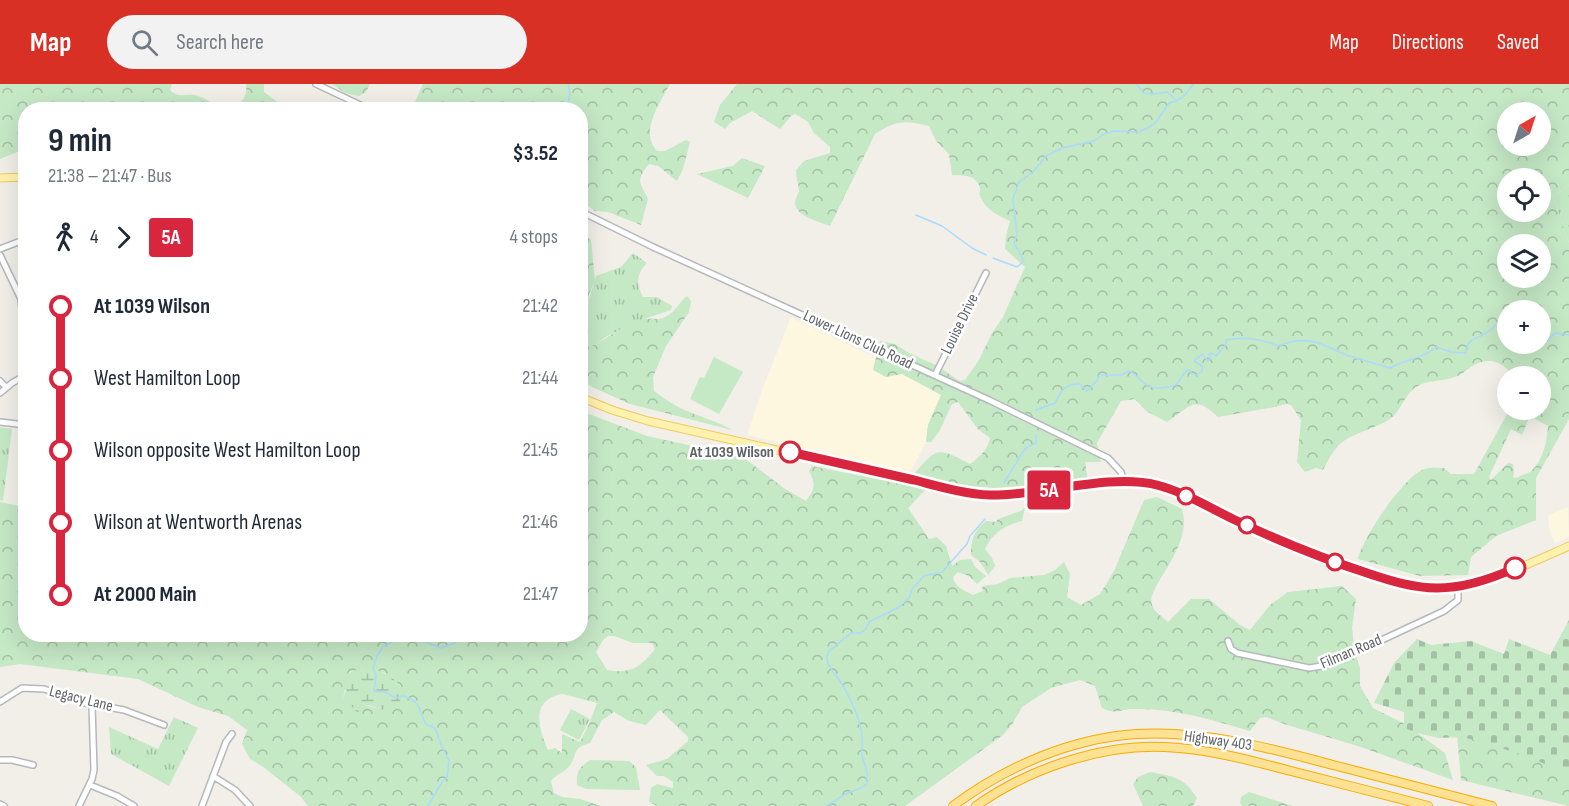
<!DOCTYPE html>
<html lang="en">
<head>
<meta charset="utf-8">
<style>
	:root { --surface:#fff; --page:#f2f2f3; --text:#1f2937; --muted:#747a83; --accent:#d93025 }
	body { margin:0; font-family:"Sofia Sans Condensed",sans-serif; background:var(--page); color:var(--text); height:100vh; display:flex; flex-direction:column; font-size:22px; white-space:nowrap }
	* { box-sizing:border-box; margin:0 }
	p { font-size:20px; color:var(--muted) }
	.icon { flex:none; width:33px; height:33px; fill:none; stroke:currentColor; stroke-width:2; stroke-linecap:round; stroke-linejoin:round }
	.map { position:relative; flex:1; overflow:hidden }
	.details { position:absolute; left:18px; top:18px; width:570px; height:540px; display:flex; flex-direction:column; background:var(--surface); border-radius:24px; box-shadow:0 6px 24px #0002 }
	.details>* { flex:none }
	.badge { padding:0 12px; border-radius:4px; font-size:21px; line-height:39px }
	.needle { width:39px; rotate:39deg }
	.fabs { position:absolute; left:1497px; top:18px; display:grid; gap:12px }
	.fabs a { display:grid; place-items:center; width:54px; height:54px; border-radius:50%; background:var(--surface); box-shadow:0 6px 24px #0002; font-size:30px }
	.map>.badge { position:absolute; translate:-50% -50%; box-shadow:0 0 0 3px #fff }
	.legs { display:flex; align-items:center; gap:9px; height:66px; padding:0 30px; font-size:20px }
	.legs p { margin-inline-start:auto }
	.overview { display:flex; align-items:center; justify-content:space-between; height:102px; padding:0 30px }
	h1 { font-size:33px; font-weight:700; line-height:45px }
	ul { padding:0 30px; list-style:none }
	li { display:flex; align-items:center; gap:21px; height:72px; font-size:22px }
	li i { display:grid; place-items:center; width:9px; height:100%; margin:0 8px; background:currentColor }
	li i::after { content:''; width:15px; height:15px; margin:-8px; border:4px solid; border-radius:50%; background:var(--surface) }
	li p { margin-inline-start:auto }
	li:first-child i { background:linear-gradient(#0000 50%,currentColor 0) }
	li:last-child i { background:linear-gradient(currentColor 50%,#0000 0) }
	header { display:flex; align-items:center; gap:36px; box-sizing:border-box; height:84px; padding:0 30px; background:var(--accent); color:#fff }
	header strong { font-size:28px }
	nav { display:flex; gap:33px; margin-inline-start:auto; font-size:21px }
	.search { width:420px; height:54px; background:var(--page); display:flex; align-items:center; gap:15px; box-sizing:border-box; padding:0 21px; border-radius:33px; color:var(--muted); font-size:22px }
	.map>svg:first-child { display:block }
</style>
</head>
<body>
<header>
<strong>Map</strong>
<div class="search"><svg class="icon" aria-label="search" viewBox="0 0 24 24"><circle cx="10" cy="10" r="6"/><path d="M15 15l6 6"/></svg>Search here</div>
<nav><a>Map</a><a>Directions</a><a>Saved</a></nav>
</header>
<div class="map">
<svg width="1569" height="722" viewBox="0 0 1569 722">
	<defs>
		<pattern id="grass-tufts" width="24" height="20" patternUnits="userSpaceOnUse" patternTransform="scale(1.5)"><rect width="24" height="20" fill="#c5e8c5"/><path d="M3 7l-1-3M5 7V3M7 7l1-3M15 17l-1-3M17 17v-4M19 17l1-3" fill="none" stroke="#a3c0a4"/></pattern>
		<pattern id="forest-crowns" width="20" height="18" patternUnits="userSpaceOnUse" patternTransform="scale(1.5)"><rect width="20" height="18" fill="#c5e8c5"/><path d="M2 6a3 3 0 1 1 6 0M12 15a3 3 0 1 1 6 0" fill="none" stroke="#a3c0a4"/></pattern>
		<pattern id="wetland-marsh" width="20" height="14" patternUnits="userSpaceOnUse" patternTransform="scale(1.5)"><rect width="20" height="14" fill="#c5e8c5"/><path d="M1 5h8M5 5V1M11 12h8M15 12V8" fill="none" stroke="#a3c0a4"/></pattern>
		<pattern id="cemetery-stones" width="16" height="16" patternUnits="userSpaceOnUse" patternTransform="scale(1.5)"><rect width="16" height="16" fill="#c5e8c5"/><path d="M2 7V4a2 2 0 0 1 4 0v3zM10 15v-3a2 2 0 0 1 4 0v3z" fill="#a3c0a4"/></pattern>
	</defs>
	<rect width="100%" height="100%" fill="#f1efe8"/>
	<path fill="#fef7e0" d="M 791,233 L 876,274 L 873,286 L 902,290 L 941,311 L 928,341 L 926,358 L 909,390 L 747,351 L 763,304 Z
		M 1568,423 L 1569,453 L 1555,459 L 1550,448 L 1548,431 Z"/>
	<path fill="url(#grass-tufts)" d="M 1569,101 L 1569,159 L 1553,113 Z
		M 633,169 L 647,179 C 636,191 636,199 643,213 L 657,213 L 672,222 L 671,226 L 644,235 L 607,252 L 596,260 L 589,263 L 581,260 L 580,232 L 588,223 L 589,215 L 596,192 L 621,183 Z
		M 0,343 L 12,345 L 3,417 L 0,416 Z
		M 571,625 L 590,635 L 579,656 L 560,646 Z
		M 174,633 L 198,644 L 169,702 L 111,670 L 109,643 L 158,665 Z"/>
	<path fill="url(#forest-crowns)" fill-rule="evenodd" d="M 0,0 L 172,0 L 170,6 C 178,14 184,10 194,11 C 205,13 213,20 222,25 L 26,26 L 25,65 L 0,75 Z
		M 246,0 L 264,0 L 264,8 L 283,22 L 304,25 L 235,25 C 242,18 248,10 246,0 Z
		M 332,0 L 370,0 L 366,8 L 359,12 L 345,9 Z
		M 423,0 L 670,0 C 660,19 639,48 657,67 L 665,67 L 686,56 L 690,58 L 683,85 L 677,97 L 658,82 L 649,80 C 634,98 641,99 648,115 L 641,141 L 608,128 L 595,127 L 581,117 L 580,26 L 412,25 Z
		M 737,0 L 1569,0 L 1569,101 L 1553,113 L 1569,159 L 1569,335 L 1536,394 L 1536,436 L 1496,452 L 1471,473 L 1468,491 L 1420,492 L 1358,475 C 1362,455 1405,390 1425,385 C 1430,383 1438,384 1444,384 L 1451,390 L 1474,390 L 1507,330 L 1507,324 L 1508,326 L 1540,326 L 1540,292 L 1513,292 C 1502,277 1488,272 1471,283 C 1465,287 1461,291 1455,293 C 1442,298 1428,295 1416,303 C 1404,311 1401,327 1390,335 C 1376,344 1353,349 1341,359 C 1333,366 1328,377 1323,386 L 1316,384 L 1305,388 L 1297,378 L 1301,336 L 1291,321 L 1286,320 L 1275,323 L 1218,333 C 1194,310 1191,322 1167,338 L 1146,327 L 1135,315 L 1121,317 L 1097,359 L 1101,378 L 1085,378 L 1088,397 L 994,404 L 967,402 L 913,391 C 937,364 936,362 970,380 C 979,374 988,365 990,354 L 978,345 L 958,318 L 952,320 L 939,348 L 931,358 L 926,358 L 928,341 L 941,311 L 902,290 L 886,293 L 873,286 L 880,257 L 895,260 L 909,269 L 938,282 L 959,297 L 965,296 L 979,276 L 992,249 L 1003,233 L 1025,183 L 1005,165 L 1006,152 L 1010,137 C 999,132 986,126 981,114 C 977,105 981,113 980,104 C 977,91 963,91 952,91 L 949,70 L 936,57 L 929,42 C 904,36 897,36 875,50 L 830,142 C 820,138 795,132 795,119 C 795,114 799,110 799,105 C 798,99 796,93 796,86 L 804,77 L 830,69 L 830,63 L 814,49 L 808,38 L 795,30 L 791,32 L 780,45 L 752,27 L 730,39 L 725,45 L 714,38 L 720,21 ZM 1508,28 L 1540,28 L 1540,62 L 1508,62 ZM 1508,94 L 1540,94 L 1540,128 L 1508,128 ZM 1508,160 L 1540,160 L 1540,194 L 1508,194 ZM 1508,226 L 1540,226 L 1540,260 L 1508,260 ZM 1530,332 L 1548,342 C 1547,357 1543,378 1530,388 C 1526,390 1520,392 1516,394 L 1513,393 L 1514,389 L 1513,380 L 1508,379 L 1491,396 L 1489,393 L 1511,345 L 1522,351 Z
		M 742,74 L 765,82 L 748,114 L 697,90 L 733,82 Z
		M 581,148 L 591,156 L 595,197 L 589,210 L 588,223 L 581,232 Z
		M 687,212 L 691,217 L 689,228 L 666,262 L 653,293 L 654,307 C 666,316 678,324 692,329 C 706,335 719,338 732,346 L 630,320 L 581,298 L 581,260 L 589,263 C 607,256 624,239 644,235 C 653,234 659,237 667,232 C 675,228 680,217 687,212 Z
		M 581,327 L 647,352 L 743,373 L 785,405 L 806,417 C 815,405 816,400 809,387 L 812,382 L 926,405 L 908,424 L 929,455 L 937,453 L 946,462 L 952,482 L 960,476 L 971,475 L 975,483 L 986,492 L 977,500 L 969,492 L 958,488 L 953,493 C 955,504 964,506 973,511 L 983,507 L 982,502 L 998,500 L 1010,494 L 1044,491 L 1055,486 L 1064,478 L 1070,490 L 1067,513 L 1081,521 L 1100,510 L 1114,487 L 1144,416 L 1157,413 L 1182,425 C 1194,464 1145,503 1152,521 C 1154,528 1163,533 1168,538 L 1191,515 L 1209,515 L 1240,541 L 1250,546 L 1270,521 L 1288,508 L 1342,502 L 1356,515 L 1352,544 L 1354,564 L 1360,584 L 1360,602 L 1373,624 L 1405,640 L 1445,669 L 1453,696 L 1361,663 L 1284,640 L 1266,633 L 1260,634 L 1250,647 C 1212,636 1175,624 1134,625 C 1121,625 1115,631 1102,624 L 1095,602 L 1080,596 L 1051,604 L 1022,623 L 1013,639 L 1003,651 L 905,722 L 657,722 L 649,718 L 651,704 L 657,700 L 673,704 L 673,698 L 664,692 L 657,692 L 646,681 L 667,675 L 688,657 L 688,653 L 660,626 L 646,641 L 629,637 L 614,628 L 602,636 L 590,659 C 571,665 579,668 570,681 C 566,688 556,690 551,697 L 554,709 L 562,713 L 580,715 L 601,722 L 308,722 L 300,712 L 262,682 L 250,675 L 242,660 L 247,646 L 228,632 L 198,623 L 138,595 L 20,580 L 0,583 L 0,418 L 25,423 L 26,550 L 580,550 ZM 608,552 L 614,552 L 633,559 L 652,559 L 655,565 C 640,584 631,590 607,586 L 596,568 L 603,556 ZM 364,585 L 386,589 L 379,625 L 365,621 L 363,624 L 343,614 L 349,588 ZM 563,610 L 597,619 L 589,640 L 580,658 L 562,650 L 562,669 L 555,664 L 548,666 C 538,644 530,615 563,610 Z
		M 1025,423 L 1022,437 C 1006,440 991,450 985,465 L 992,474 L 995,482 L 988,491 L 980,478 L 971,471 C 971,455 974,447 986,437 L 996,438 L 998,435 L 1021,427 Z
		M 1456,639 L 1569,674 L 1569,722 L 1461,696 Z
		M 590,676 L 629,677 L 636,683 L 640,706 L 586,705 L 577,701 C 576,687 580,683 590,676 Z
		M 1150,688 C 1174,693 1183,692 1197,714 L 1193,722 L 1143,722 L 1133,700 L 1138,693 Z
		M 1249,708 L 1293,722 L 1242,722 L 1240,719 L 1241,713 Z"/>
	<path fill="url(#wetland-marsh)" d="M 373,585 C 386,589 394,594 403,604 C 403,618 395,628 380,625 C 375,624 371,621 365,621 L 361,632 L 343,614 L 346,606 L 342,601 C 345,585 360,585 373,585 Z"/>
	<path fill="url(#cemetery-stones)" d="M 1569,536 L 1569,690 L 1521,670 L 1463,653 L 1439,654 L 1413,648 L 1404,643 L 1404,628 L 1374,619 L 1394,579 L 1417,555 L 1431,561 L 1471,557 L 1504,570 L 1509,555 L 1550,571 Z"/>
	<path fill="#c5e8c5" d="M 714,273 L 743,288 L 719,330 L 690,315 L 700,293 L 704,294 Z"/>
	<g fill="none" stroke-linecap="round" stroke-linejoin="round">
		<path stroke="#aadaff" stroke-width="1.5" d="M 1136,0 L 1144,9 L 1154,10 L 1167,8 L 1177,17
			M 564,26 C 570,18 571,9 568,0
			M 916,131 L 942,142 L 972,164 L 986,171
			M 993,174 L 1017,183 L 1024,177 L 1014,159 L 1017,151 L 1013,115 L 1019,98 L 1033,88 L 1046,72 L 1062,64 L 1094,57 L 1104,50 L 1114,47 L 1138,48 L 1148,44 L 1156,38 L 1169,19 C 1182,16 1186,11 1193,0
			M 1540,258 L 1545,259 L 1555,249 L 1569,251
			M 1036,326 L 1055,319 C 1061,307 1065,299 1080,300 L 1087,307 L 1097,297 L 1099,291 L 1122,291 L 1129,287 C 1137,290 1139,296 1145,300 C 1154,306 1167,304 1176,301 L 1186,287 L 1190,286 L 1192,290 L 1197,291 L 1202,287 L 1202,282 L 1194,277 L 1202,270 L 1208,277 L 1210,275 L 1209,270 L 1212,269 L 1216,272 L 1226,260 L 1226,256 C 1246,252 1260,255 1278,262 C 1311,250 1320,260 1349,272 C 1362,276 1376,280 1390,284 C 1405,275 1422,275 1437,263 L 1451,268 L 1465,269 C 1470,252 1473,257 1486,249 C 1490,247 1494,243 1498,239 L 1508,240
			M 1004,399 L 1019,374 L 1026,364 L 1036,359 L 1036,351
			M 428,722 L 442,698 L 447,694 L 449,677 L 442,663 L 435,644 L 426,640 C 418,625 422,618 403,612 L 396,614 L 385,608 L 374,607 L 376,591 L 373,585 L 377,572 L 383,563 L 397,555 L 426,558 L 441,564 L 455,559 L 460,550
			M 826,722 C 834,718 841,712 848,709 C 855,706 861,705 867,700 L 867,687 L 862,672 L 862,648 L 856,628 L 844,603 L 828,580 L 827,572 L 829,567 L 851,549 L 861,549 L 865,546 L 869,538 L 899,523 L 909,514 L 913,504 L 924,492 L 942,488 L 967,460 L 970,452 L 985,435"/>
		<defs>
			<path id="minor" d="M 316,0 L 371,26
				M 580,127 L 653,163 L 989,316 L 1108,374 L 1121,388 L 1124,398
				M 0,165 L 26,155
				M 0,171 L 21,215 L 22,225 L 26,226
				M 935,291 L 986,189
				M 0,297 L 6,303
				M 0,309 L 12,299 L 26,291
				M 0,338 L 26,341
				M 1228,557 L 1231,565 L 1237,569 L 1309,584 L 1328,581 L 1444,527 L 1458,516 L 1458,502
				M 0,618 L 22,604 L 44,605 L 85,619 L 124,626 L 164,641
				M 0,676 L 12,676 L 33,681
				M 213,692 L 235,706 L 250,722
				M 90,701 L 117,712 L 134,722
				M 0,720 L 4,722
				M 79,722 L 92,695 L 94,686 L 92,621
				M 202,722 L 226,658 L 232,650"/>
			<path id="major" d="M 0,94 L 26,93
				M 580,313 L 612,326 L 648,337 L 955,406 C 982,410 1009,411 1036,408 C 1070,404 1112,393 1145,399 C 1182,405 1216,427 1250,443 C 1272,453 1294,462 1317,471 C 1361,488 1410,509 1458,502 C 1496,496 1533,478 1569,462"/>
			<path id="highway" d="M 953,722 C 1005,683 1071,654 1137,650 C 1204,646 1269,664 1333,681 C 1386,695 1439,708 1492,722
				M 976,722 C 1028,685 1101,660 1165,663 C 1209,665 1249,676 1291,687 C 1337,699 1382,710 1428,722"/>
		</defs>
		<use href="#minor" stroke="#b5b8bc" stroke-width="8"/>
		<use href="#major" stroke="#f2c960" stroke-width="9"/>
		<use href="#highway" stroke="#f9ab00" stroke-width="10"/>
		<use href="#minor" stroke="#fff" stroke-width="5"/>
		<use href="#major" stroke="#fff2af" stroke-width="7"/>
		<use href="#highway" stroke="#fde293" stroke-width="8"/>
	</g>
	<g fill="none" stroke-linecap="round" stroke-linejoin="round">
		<defs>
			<path id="line-1" d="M 790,368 C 831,377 873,387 914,396 C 938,402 964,410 990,411 C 1041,412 1108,389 1157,401 C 1184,408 1210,424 1235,436 C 1279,457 1324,475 1370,490 C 1391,497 1414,504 1437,504 C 1464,504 1491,495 1515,484"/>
		</defs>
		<use href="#line-1" stroke="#fff" stroke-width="14"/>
		<use href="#line-1" stroke="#d7263d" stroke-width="9"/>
	</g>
	<g fill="#fff" stroke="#d7263d" stroke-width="3">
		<circle cx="790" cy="368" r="10"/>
		<circle cx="1186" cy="412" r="8"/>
		<circle cx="1247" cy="441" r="8"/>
		<circle cx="1335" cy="478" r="8"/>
		<circle cx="1515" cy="484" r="10"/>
	</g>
	<g text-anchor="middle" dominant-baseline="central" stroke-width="5" stroke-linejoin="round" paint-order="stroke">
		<g font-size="16" fill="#5f6368" stroke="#fff">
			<text transform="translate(960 240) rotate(-64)">Louise Drive</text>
			<text transform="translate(858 256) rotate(25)">Lower Lions Club Road</text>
			<text transform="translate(1351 568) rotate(-23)">Filman Road</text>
			<text transform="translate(81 615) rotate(14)">Legacy Lane</text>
			<text transform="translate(1218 657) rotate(8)">Highway 403</text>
		</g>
		<g font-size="16" font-weight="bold" fill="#5f6368" stroke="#fff" text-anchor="end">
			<text x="774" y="368">At 1039 Wilson</text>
		</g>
	</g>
</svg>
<div class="fabs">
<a><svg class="needle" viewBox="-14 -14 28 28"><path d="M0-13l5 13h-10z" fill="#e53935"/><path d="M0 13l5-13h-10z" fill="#747a83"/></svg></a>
<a><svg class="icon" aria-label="locate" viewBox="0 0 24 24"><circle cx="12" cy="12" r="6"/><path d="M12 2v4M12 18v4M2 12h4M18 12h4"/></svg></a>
<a><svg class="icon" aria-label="layers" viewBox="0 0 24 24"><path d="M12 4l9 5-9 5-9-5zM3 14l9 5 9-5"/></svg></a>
<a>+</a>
<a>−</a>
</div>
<b class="badge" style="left:1049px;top:406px;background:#d7263d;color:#fff">5A</b>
<section class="details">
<div class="overview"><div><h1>9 min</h1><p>21:38 – 21:47 · Bus</p></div><b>$3.52</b></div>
<div class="legs"><svg class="icon" aria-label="walk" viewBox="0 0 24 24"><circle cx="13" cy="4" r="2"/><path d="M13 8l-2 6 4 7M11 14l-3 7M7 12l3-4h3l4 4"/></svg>4<svg class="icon" aria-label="forward" viewBox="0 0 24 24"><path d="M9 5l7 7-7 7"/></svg><b class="badge" style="background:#d7263d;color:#fff">5A</b><p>4 stops</p></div>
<ul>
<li><i style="color:#d7263d"></i><b>At 1039 Wilson</b><p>21:42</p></li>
<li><i style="color:#d7263d"></i><span>West Hamilton Loop</span><p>21:44</p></li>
<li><i style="color:#d7263d"></i><span>Wilson opposite West Hamilton Loop</span><p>21:45</p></li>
<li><i style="color:#d7263d"></i><span>Wilson at Wentworth Arenas</span><p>21:46</p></li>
<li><i style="color:#d7263d"></i><b>At 2000 Main</b><p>21:47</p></li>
</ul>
</section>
</div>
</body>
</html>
